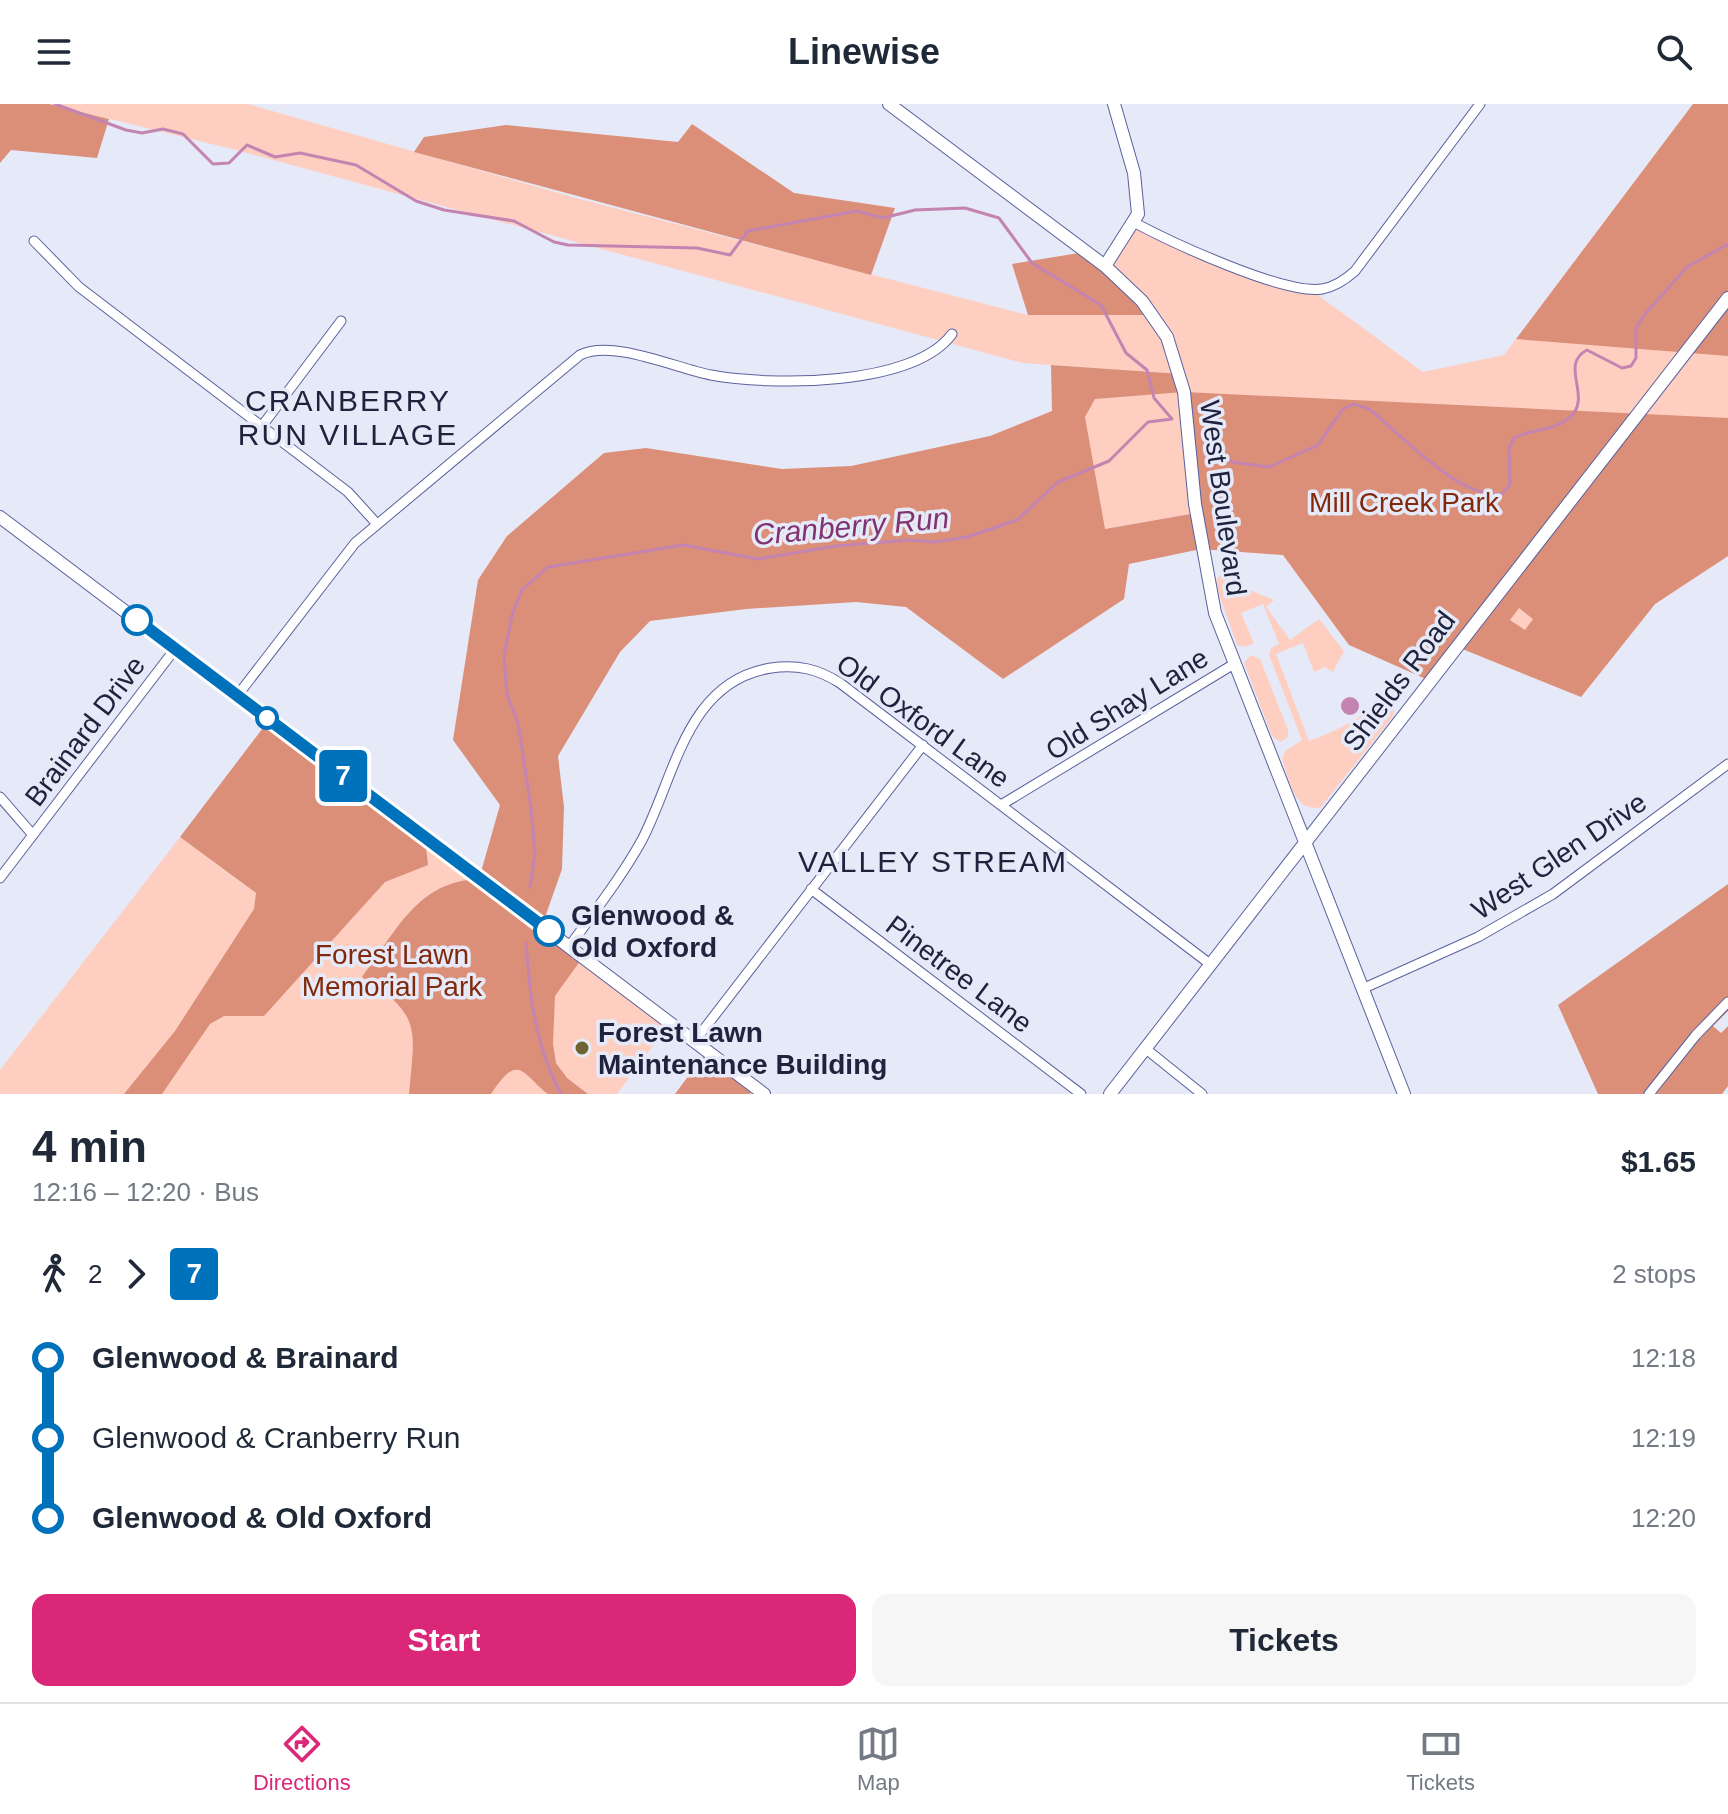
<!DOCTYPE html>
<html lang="en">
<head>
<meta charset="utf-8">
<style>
	:root { --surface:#fff; --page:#f6f6f7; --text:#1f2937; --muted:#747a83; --line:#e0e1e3; --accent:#db2777 }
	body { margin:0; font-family:Helvetica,sans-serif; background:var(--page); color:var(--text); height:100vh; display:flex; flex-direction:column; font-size:30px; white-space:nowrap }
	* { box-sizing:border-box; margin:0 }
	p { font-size:26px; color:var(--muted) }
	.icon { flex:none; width:44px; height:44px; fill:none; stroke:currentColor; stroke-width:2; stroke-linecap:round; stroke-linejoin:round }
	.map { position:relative; height:990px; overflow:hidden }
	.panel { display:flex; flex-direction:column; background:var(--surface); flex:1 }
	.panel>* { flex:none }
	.badge { padding:0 16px; border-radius:6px; font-size:28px; line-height:52px }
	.map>.badge { position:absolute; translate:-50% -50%; box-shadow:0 0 0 4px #fff }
	.legs { display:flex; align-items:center; gap:12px; height:88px; padding:0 32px; font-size:26px }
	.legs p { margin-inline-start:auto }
	.headline { display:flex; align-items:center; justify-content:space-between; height:136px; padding:0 32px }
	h1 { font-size:44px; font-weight:700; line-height:60px }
	.button { display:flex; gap:16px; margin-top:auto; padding:16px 32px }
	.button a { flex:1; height:92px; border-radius:16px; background:var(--accent); color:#fff; font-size:32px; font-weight:700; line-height:92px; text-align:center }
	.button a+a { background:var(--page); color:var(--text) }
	ul { padding:0 32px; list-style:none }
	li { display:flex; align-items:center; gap:28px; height:80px; font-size:30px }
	li i { display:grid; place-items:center; width:12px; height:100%; margin:0 10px; background:currentColor }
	li i::after { content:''; width:20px; height:20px; margin:-10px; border:6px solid; border-radius:50%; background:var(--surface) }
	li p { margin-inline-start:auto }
	li:first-child i { background:linear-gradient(#0000 50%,currentColor 0) }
	li:last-child i { background:linear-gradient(currentColor 50%,#0000 0) }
	header { display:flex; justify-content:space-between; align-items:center; height:104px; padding:0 32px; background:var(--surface); font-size:36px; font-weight:700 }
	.tabs { display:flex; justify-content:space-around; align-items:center; height:112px; border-top:2px solid var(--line); background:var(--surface); font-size:22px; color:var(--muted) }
	.tabs a { display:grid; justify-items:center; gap:4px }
	.tabs .on { color:var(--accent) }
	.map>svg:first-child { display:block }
</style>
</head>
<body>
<header><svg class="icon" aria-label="menu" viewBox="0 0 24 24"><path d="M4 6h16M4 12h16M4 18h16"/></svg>Linewise<svg class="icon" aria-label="search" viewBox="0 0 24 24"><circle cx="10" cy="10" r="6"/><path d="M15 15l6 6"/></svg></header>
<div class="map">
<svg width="1728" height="990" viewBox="0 0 1728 990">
	<rect width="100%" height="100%" fill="#e6e9f7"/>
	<path fill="#fecfc1" d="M 49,0 L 248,0 L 576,94 L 1028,211 L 1105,162 L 1135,119 L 1276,177 L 1311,186 L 1423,268 L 1504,251 L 1693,0 L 1728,0 L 1728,452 L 1655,500 L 1581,593 L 1455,542 L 1349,541 L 1283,451 L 1201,445 L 1196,409 L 1104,425 L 1085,313 L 1095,294 L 1183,288 L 1180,270 L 1023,259 L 236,46 Z
		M 1228,470 L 1235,473 L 1233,479 L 1274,496 L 1266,503 L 1290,536 L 1319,515 L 1344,547 L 1333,568 L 1325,563 L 1314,568 L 1303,539 L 1276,550 L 1309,637 C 1332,628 1369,614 1381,591 L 1394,599 L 1394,611 L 1321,703 C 1294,710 1289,674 1282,655 L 1285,647 L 1302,636 L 1269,551 L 1271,544 L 1279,540 L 1263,500 L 1241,509 L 1254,539 L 1246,543 L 1237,541 L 1215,479 L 1220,471 Z
		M 1251,551 L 1260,555 L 1288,626 L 1288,633 L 1280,638 L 1272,632 L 1244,559 Z
		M 368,691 L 670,919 L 617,990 L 0,990 L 0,966 L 180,733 L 280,807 Z"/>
	<path fill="#db8f79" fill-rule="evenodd" d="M 0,0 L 49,0 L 109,15 L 97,54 L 11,46 L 0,59 Z
		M 1693,0 L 1728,0 L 1728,252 L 1516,235 Z
		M 692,20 L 794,89 L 895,104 L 871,171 L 414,48 L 424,33 L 506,21 L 678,38 Z
		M 1085,148 L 1154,211 L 1028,211 L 1012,160 Z
		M 1051,261 L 1181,270 L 1184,288 L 1728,314 L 1728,452 L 1655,500 L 1581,593 L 1455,542 L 1428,576 L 1349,541 L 1283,451 L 1201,445 L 1129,460 L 1124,495 L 1003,575 L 906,503 L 856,498 L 746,505 L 650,517 L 620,548 L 558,652 L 564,703 L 562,765 L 542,822 L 583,853 L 555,892 L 553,940 L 556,959 L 567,974 L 588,990 L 548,990 C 522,970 519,947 491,990 L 409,990 C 415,924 422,911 362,873 C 396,828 417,777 479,775 L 500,701 L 453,636 L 478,476 L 507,432 L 604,349 L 646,344 L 782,365 L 851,362 L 990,332 L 1052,307 ZM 1184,288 L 1196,409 L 1105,425 L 1085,313 L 1095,295 ZM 1519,504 L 1533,515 L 1525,526 L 1510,516 Z
		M 269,616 L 425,734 L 428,761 L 385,778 L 264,912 L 224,912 L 210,920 L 162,990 L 124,990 L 175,927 L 254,805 L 256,789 L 180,733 Z
		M 1728,780 L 1728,907 L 1713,922 L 1721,929 L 1728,922 L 1728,982 L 1722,990 L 1598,990 L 1558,901 Z
		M 707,947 L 754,982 L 750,990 L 675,990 Z"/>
	<path fill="#c484b2" d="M1341 602a9 9 0 1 1 18 0a9 9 0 1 1-18 0Z"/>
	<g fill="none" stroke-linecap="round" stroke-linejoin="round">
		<path stroke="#c484b2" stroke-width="3" d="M 55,0 L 126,26 L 142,29 L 163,25 L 183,30 L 213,60 L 229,59 L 247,41 L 275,53 L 300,49 L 356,61 L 416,97 L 444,106 L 514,117 L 554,138 L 568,141 L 697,144 L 730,151 L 748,127 L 857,107 L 883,114 L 915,106 L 965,104 L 999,114 L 1032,159 L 1101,201 L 1126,249 L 1147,266 L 1154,294 L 1172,315
			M 1206,336 L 1232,358 L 1269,363 L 1318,341 L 1343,305 L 1354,300 L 1369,305 C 1401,330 1458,395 1502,390 L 1510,381 L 1509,344 L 1514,334 C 1531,325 1554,327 1569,314 C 1594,294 1558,261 1587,246 L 1622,264 L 1631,262 L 1636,254 L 1636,223 L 1646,209 L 1687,163 L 1728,140
			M 530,783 L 535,749 L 531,704 L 518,619 L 507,591 L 504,552 L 512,511 L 522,486 L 548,463 L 683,441 L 758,455 L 836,442 L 909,436 L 935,438 L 967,433 L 1017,416 L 1058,378 L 1109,357 L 1148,318 L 1172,315
			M 526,839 C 530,894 535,941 561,990"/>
		<defs>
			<path id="street" d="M 1135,119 C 1171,138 1284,191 1322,185 C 1335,183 1345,176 1355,167 L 1480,0
				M 34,137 L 79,183 L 348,388 L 377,420
				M 262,322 L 341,217
				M 237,592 L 355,439 L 580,251 C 613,235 675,264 711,271 C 770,282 913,283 952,230
				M 0,693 L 33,731
				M 1001,701 L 1234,560
				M 0,774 L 175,545
				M 811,785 L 1081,990
				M 569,843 C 594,808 621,774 642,736 C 675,673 686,577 771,564 C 797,560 818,565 840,579 L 1210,860
				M 1362,885 L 1478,833 L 1553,790 L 1728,660
				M 694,938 L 923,641
				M 1146,945 L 1202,990
				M 1649,990 L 1696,931 L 1728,898"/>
			<path id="secondary" d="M 889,0 L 1105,162 L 1142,197 L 1167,233 L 1184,288 L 1195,400 L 1215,509 L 1404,990
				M 1105,162 L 1138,110 L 1134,69 L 1114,0
				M 0,413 L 764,990
				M 1110,990 L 1728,194"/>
		</defs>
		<use href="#street" stroke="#5a619e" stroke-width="11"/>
		<use href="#secondary" stroke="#5a619e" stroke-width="14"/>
		<use href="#street" stroke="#fff" stroke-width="9"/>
		<use href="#secondary" stroke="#fff" stroke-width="12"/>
	</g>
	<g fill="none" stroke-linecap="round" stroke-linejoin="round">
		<defs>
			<path id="line-1" d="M 137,516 L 549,827"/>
		</defs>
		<use href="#line-1" stroke="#fff" stroke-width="18"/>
		<use href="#line-1" stroke="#0072bc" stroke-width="12"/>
	</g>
	<g fill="#fff" stroke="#0072bc" stroke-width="4">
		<circle cx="137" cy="516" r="14"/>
		<circle cx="267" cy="614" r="10"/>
		<circle cx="549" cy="827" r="14"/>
	</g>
	<circle fill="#6f6431" stroke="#e6e9f7" stroke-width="3" cx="582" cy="944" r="8"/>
	<g text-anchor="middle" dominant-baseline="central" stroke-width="7" stroke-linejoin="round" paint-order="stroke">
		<g font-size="28" fill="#20233e" stroke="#e6e9f7">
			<text transform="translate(1223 394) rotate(82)">West Boulevard</text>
			<text transform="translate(1399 577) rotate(-53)">Shields Road</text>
			<text transform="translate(1127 600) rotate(-32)">Old Shay Lane</text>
			<text transform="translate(923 617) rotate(36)">Old Oxford Lane</text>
			<text transform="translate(85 627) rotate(-53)">Brainard Drive</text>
			<text transform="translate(1559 752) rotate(-34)">West Glen Drive</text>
			<text transform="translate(959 870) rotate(37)">Pinetree Lane</text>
		</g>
		<g font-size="28" fill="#81290a" stroke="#e6e9f7">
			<text x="1404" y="398">Mill Creek Park</text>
			<text x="392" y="850">Forest Lawn<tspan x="392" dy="32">Memorial Park</tspan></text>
		</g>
		<g font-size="28" font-weight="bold" fill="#20233e" stroke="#e6e9f7" text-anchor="start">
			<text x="571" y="811">Glenwood &amp;<tspan x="571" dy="32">Old Oxford</tspan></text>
		</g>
		<g font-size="28" font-weight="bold" fill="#20233e" stroke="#e6e9f7" text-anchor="start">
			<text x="598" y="928">Forest Lawn<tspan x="598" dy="32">Maintenance Building</tspan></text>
		</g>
		<g font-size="30" letter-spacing="2" fill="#20233e" stroke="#e6e9f7">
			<text x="348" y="296">CRANBERRY<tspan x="348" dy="34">RUN VILLAGE</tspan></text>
			<text x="933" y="757">VALLEY STREAM</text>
		</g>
		<g font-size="30" font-style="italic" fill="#80346f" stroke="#e6e9f7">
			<text transform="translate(851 422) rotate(-5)">Cranberry Run</text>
		</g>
	</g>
</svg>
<b class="badge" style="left:343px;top:672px;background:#0072bc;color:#fff">7</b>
</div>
<section class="panel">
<div class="headline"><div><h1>4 min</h1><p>12:16 – 12:20 · Bus</p></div><b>$1.65</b></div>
<div class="legs"><svg class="icon" aria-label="walk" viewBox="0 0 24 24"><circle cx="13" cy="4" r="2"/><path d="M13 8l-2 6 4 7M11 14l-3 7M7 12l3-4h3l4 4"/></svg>2<svg class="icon" aria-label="forward" viewBox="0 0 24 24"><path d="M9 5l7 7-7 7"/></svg><b class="badge" style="background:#0072bc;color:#fff">7</b><p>2 stops</p></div>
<ul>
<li><i style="color:#0072bc"></i><b>Glenwood &amp; Brainard</b><p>12:18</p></li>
<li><i style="color:#0072bc"></i><span>Glenwood &amp; Cranberry Run</span><p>12:19</p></li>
<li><i style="color:#0072bc"></i><b>Glenwood &amp; Old Oxford</b><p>12:20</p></li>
</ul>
<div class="button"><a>Start</a><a>Tickets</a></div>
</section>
<nav class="tabs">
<a class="on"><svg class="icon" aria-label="directions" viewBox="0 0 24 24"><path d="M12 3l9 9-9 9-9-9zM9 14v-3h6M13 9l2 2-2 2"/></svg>Directions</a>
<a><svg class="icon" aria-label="map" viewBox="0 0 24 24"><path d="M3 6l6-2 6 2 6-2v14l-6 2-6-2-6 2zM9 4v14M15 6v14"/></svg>Map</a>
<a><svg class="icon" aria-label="tickets" viewBox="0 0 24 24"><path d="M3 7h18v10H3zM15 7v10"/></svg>Tickets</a>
</nav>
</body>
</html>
